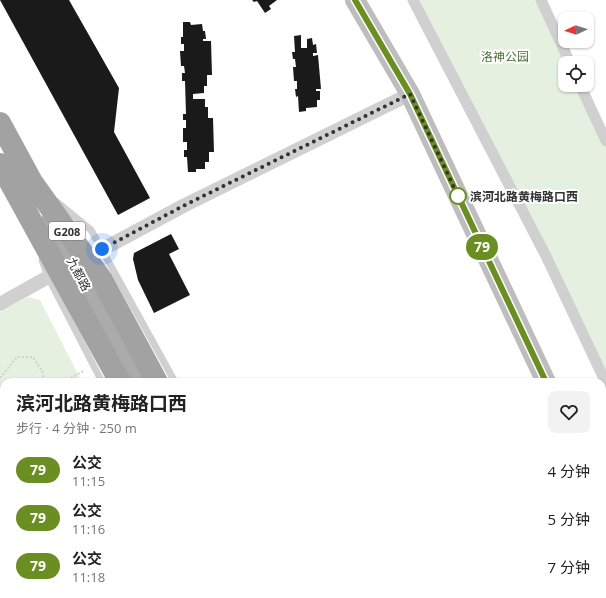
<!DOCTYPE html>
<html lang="zh">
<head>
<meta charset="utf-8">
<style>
	:root { --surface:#fff; --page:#f2f2f2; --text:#222; --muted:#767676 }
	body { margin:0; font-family:"Open Sans","Noto Sans SC",sans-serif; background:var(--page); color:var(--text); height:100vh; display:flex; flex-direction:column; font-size:15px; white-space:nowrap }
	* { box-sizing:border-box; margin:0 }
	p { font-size:13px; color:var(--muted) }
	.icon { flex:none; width:22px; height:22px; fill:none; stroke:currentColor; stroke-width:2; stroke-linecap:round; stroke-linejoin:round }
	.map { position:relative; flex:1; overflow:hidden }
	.drawer { position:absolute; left:0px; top:378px; width:606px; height:220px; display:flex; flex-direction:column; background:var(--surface); border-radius:12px 12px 0 0; box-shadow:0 1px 3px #0004 }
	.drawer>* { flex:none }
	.badge { padding:0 8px; border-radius:13px; font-size:14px; line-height:26px }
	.needle { width:26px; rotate:266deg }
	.tools { position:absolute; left:558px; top:12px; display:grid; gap:8px }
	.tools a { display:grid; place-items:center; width:36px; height:36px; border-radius:8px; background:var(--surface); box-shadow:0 1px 3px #0004; font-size:20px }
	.you { position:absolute; width:20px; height:20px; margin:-10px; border:3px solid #fff; border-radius:50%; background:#1a73e8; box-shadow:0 0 0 6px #1a73e833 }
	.map>.badge { position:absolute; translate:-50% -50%; box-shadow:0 0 0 2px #fff }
	.round { display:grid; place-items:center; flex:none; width:42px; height:42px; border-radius:8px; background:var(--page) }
	.summary { display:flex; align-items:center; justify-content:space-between; height:68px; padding:0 16px }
	h1 { font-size:19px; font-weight:700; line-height:30px }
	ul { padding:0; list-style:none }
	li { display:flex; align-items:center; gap:12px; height:48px; padding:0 16px }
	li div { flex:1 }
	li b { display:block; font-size:15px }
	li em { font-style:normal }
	li .badge { min-width:44px; font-weight:700; text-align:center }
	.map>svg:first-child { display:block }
</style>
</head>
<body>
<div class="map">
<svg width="606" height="598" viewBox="0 0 606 598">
	<rect width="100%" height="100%" fill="#fff"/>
	<path fill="#e6f0e1" d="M 413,0 L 541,0 L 565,63 L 565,85 L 580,85 L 606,141 L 606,383 Z
		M 28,297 L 40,300 L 82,382 L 4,382 L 4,473 L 3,471 L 0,472 L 0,312 Z
		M 264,594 L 323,594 L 327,598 L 266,598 Z
		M 381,594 L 602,594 L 604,598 L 386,598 Z"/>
	<path fill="#1a1a1a" d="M 0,0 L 69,0 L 119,88 L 114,132 L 150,198 L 118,215 Z
		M 252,0 L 277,0 L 269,6 L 271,9 L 265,13 L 257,1 L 254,2 Z
		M 183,22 L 190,22 L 191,25 L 202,24 L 203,31 L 205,31 L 206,39 L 203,39 L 203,41 L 211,41 L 212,75 L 207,75 L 207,86 L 204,86 L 204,93 L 193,94 L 193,99 L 205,99 L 205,107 L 208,107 L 208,118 L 213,118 L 214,152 L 209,152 L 209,162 L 205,162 L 205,169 L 196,169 L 196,172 L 188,172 L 187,157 L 184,157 L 184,150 L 187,150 L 187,142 L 183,142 L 183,128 L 186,128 L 186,120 L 183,120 L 183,114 L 186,114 L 185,81 L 182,81 L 182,73 L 185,73 L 184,66 L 181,66 L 180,51 L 184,51 L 184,44 L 181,44 L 181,37 L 183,37 Z
		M 301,35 L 301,48 L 307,48 L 307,39 L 312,38 L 313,45 L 316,44 L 317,53 L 313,53 L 313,56 L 318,55 L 321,89 L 316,89 L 316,91 L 320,91 L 320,100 L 317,100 L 317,107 L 306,108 L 306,111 L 299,112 L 298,96 L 296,97 L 295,89 L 297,89 L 297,81 L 294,81 L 293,67 L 296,67 L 295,59 L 293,59 L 292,52 L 295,52 L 294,36 Z
		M 171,234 L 179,249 L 169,254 L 190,295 L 154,313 L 138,280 L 133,259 L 134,253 Z
		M 3,471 L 4,497 L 0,500 L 0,472 Z
		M 0,539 L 4,547 L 4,557 L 0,559 L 4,566 L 4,594 L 29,594 L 31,598 L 0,598 Z"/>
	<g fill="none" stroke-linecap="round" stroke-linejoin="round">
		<path stroke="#d0d0d0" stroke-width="2" stroke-dasharray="2 2" stroke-linecap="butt" d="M 0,378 L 17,357 L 33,357 L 42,371 L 45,382
			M 34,382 L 36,382
			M 64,382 L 85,370
			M 0,445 L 4,447"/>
		<path stroke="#d0d0d0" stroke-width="7" d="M 57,202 L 91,230 L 175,382
			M 42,260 L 48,277 L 102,382
			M 212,594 L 214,598
			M 352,594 L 356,598"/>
		<path stroke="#d0d0d0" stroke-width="11" d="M 413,0 L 546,256 L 606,383
			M 541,0 L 570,63
			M 580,85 L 606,141"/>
		<path stroke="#d0d0d0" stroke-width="14" d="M 103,249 L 185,205 L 410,94
			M 0,304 L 48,277"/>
		<path stroke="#bdbdbd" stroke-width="20" d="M 355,0 L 410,94 L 546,382
			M 602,506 L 606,515"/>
		<path stroke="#ababab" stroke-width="22" d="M 52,221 L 138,382
			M 256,594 L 258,598"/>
		<path stroke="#a2a2a2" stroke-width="22" d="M 0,123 L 32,182 L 102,280 L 157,382
			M 0,164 L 120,382
			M 230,594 L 232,598
			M 328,594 L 332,598"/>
	</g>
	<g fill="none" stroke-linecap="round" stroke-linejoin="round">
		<defs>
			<path id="line" d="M 355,0 L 410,94 L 546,382"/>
		</defs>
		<use href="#line" stroke="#fff" stroke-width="9"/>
		<use href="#line" stroke="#6b8e23" stroke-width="6"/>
		<path stroke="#333" stroke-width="4" stroke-dasharray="0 7.2" d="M 102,249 L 185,205 L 410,94 L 458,196"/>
	</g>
	<circle fill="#fff" stroke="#6b8e23" stroke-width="2" cx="458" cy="196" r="8"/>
	<g text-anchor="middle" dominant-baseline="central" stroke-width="4" stroke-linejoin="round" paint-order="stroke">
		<rect fill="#fff" stroke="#707070" stroke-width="1" x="49" y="222" width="36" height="18" rx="3"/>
		<g font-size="11" font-weight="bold" fill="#333">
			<text x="67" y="231">G208</text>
		</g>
		<g font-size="12" fill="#4c743b" stroke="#fff">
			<text x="505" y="56">洛神公园</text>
		</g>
		<g font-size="12" font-weight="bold" fill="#333" stroke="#fff" text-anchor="start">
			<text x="470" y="196">滨河北路黄梅路口西</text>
		</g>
		<g font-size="12" fill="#333" stroke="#fff">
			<text transform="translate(79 274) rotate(62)">九都路</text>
		</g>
	</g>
</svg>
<div class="tools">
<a><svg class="needle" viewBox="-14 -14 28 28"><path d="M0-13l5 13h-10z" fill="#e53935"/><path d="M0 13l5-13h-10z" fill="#767676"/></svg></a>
<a><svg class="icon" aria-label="locate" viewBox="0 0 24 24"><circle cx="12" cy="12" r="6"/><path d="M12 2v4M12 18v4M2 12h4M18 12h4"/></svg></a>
</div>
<div class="you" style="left:102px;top:249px"></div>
<b class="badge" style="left:482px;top:247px;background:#6b8e23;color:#fff">79</b>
<section class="drawer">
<div class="summary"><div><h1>滨河北路黄梅路口西</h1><p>步行 · 4 分钟 · 250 m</p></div><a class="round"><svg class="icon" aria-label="heart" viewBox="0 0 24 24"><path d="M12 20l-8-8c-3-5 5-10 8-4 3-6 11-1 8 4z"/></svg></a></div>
<ul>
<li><span class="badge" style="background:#6b8e23;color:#fff">79</span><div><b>公交</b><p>11:15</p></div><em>4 分钟</em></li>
<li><span class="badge" style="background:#6b8e23;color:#fff">79</span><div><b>公交</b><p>11:16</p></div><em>5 分钟</em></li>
<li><span class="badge" style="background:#6b8e23;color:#fff">79</span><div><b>公交</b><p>11:18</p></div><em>7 分钟</em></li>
</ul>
</section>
</div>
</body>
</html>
